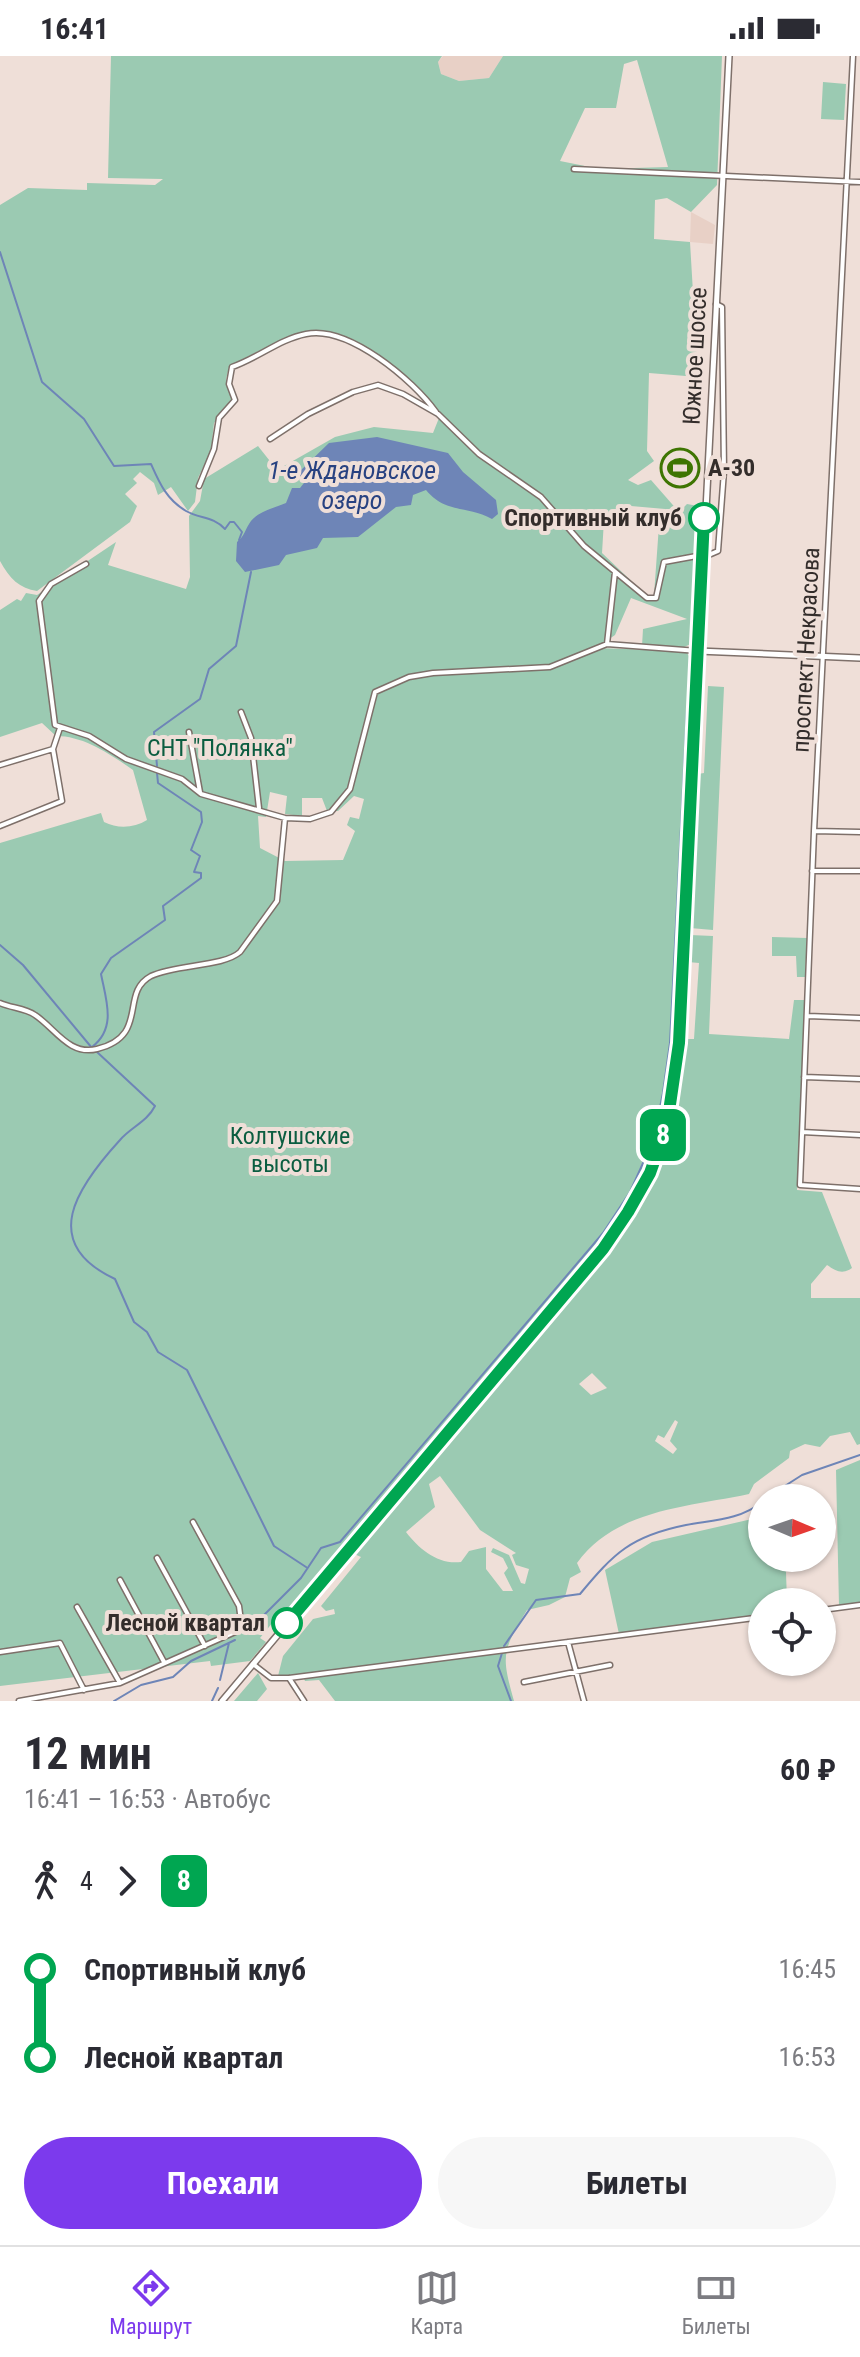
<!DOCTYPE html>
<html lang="ru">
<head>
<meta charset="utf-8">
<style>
	:root { --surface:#fff; --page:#f7f7f7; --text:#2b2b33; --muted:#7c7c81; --line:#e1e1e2; --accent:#7c3aed }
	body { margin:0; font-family:"Roboto Condensed",sans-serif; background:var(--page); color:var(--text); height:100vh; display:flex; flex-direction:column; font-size:30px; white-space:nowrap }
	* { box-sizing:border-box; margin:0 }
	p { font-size:26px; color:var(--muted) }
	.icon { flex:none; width:44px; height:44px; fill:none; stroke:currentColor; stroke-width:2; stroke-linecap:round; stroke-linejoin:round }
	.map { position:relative; height:1645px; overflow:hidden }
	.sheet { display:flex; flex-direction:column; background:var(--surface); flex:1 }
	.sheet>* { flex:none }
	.badge { padding:0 16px; border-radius:12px; font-size:28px; line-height:52px }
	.needle { width:52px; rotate:92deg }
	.controls { position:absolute; left:748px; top:1428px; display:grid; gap:16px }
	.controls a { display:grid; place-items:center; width:88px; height:88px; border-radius:50%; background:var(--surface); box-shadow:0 2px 6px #0004; font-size:40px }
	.map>.badge { position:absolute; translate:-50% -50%; box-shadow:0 0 0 4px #fff }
	.legs { display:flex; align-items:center; gap:12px; height:88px; padding:0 24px; font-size:26px }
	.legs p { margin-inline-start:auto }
	.head { display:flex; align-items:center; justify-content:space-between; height:136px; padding:0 24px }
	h1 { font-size:44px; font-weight:700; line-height:60px }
	.cta { display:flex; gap:16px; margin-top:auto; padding:16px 24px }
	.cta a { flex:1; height:92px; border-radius:48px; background:var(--accent); color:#fff; font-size:32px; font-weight:700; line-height:92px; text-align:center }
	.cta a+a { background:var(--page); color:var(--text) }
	ul { padding:0 24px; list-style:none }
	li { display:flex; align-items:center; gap:28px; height:88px; font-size:30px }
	li i { display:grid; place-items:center; width:12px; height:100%; margin:0 10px; background:currentColor }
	li i::after { content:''; width:20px; height:20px; margin:-10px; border:6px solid; border-radius:50%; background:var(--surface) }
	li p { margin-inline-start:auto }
	li:first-child i { background:linear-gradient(#0000 50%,currentColor 0) }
	li:last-child i { background:linear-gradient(currentColor 50%,#0000 0) }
	.status { display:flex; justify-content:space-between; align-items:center; height:56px; padding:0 40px; background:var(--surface); direction:ltr }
	.status svg { height:22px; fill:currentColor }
	.tabs { display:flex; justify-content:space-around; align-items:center; height:112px; border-top:2px solid var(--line); background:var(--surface); font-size:22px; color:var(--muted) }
	.tabs a { display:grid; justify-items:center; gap:4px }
	.tabs .selected { color:var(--accent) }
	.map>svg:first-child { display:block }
</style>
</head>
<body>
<div class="status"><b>16:41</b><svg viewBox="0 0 49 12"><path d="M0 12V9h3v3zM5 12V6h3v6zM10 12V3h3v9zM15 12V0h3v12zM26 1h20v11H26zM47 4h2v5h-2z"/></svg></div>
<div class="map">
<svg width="860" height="1645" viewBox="0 0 860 1645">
	<rect width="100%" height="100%" fill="#efdfd8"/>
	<path fill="#e8d0c6" d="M 443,0 L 503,0 L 489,22 L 459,25 L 441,18 L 438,6 Z
		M 691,156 L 715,169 L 713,188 L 690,186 Z"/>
	<path fill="#9bcab2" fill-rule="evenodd" d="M 111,0 L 442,0 L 438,6 L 441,18 L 459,25 L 489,22 L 503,0 L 722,0 L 717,129 L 691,156 L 667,142 L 655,144 L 654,183 L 690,186 L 698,321 L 649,317 L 647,395 L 654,405 L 628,424 L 638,429 L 651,424 L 679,456 L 687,448 L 698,450 L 691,588 L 684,591 L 642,590 L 643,573 L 687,563 L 631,542 L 615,579 L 596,592 L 686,595 L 690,602 L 674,986 L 660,1073 L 648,1112 L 626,1153 L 596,1193 L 279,1565 L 273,1566 L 260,1582 L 266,1586 L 250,1605 L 211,1610 L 210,1605 L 0,1630 L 0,787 L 101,757 L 104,766 C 118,773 134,772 147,764 L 133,714 C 110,698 84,680 56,680 L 42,667 L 0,681 L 0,554 L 17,543 L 21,545 L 26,537 L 37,539 L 116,486 L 108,509 L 186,533 L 190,521 L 189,460 L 200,445 L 204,423 L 258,390 L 277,414 L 335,381 L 374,371 L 433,377 L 439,362 L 443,361 C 414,330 359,271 313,275 C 292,277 248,300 229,311 L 226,323 L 232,345 L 214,367 L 211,395 L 198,422 L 195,446 L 188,455 L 171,431 L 158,439 L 154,427 L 140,416 L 133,423 L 137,427 L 125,438 L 137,450 L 130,466 L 37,535 C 20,533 9,522 0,505 L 0,149 L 28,132 L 87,134 L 87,127 L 155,129 L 163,123 L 108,122 ZM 637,4 L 668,111 L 600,113 L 560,105 L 585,52 L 616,52 L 624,8 ZM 631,450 L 665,453 L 665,469 L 659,469 L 654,539 L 646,539 L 602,497 L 604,464 ZM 270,736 L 287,740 L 285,758 L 302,760 L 302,742 L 322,742 L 327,755 L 338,755 L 354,740 L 364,743 L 359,763 L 350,761 L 347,769 L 355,775 L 343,804 L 285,805 L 260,792 L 258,760 L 266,761 Z
		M 823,26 L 846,28 L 844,64 L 821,63 Z
		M 708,630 L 724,631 L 713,874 L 690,872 L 698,718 L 704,717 Z
		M 690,879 L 713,880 L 709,978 L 789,983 L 794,944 L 805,944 L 797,1134 L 822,1136 L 852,1212 C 842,1219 836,1215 827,1209 L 811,1228 L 811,1242 L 860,1242 L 860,1388 L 857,1389 L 850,1376 L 830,1380 L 820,1391 L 805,1388 L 790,1395 L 789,1402 L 754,1428 L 749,1438 C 688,1451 616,1453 577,1507 L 581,1516 L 570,1522 L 565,1541 L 549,1549 L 527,1554 C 502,1595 501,1599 514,1645 L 335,1645 L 319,1624 L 305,1625 L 302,1618 L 278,1620 L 283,1600 L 313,1563 L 335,1558 L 334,1553 L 326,1555 L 321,1550 L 361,1501 L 352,1497 L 607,1196 C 655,1125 675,1068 684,983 L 694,983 L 699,907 L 688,906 ZM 592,1317 L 607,1332 L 591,1339 L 579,1328 ZM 675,1364 L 678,1366 L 670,1385 L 677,1393 L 673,1398 L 655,1385 L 658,1379 L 664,1382 ZM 440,1420 L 480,1474 L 516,1497 L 512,1499 L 516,1509 L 529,1513 L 525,1528 L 521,1527 L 509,1499 L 493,1492 L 491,1496 L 503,1502 L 508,1512 L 504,1517 L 513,1535 L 503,1535 L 486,1513 L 486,1491 L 469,1495 L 461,1506 C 438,1509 419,1493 406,1476 L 435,1451 L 429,1428 Z
		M 772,881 L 807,882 L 805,921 L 797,921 L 796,900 L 772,900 Z
		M 860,1404 L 860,1547 L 839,1550 L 836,1414 Z
		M 762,1455 L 762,1502 L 778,1502 L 786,1516 L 787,1546 L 762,1546 L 762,1560 L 619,1578 L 605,1514 L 652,1486 L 752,1463 Z
		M 258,1617 L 267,1633 L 257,1645 L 234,1645 Z"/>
	<path fill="#6e85b7" d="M 377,381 L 448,397 L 463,416 L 496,444 L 498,458 L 492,463 C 466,449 446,458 426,434 L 413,439 L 411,449 L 396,451 L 358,481 L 323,482 L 317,492 L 286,499 L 279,509 L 245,516 L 236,505 L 237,486 C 245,480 245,473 251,465 C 259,455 274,452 286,447 L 292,432 L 300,432 L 304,427 L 298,417 L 329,387 Z"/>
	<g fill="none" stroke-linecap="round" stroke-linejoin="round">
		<path stroke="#6e85b7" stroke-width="2" d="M 0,196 L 42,326 L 84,363 L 114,410 L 151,408 C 159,426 166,443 186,455 C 200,463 213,460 225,473 L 230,466 L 234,466 L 242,476 L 239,484
			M 157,710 L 154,676 L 200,643 L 209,613 L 236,590 L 251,516
			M 0,889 L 23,909 L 92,992
			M 92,991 C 117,972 106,944 101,918 L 111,902 L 165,864 L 163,850 L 201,822 L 201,817 L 194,816 L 200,800 L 191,794 L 202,766 L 201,756 L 158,727 L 157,717
			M 97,996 L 155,1050 C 147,1066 131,1071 120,1084 C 77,1131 38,1187 115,1223 L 134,1266 L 147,1276 L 158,1296 L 187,1314 L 274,1490 L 306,1511
			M 766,1442 L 802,1419 L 860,1399
			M 260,1563 L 301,1522 L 321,1492 L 340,1486 L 603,1177 L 630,1136 L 653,1085 L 663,1037 L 670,987 L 687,653
			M 504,1590 L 536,1544 L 580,1538 C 614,1497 631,1480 686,1469 C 713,1464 740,1464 762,1446
			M 502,1597 L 498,1610 L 511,1645
			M 220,1624 L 229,1587
			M 114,1645 L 141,1629 L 173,1621 L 191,1605 L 235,1584
			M 212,1645 L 218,1632"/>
		<defs>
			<path id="minor" d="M 853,0 L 814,775 L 800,1129 L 860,1133
				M 574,113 L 860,126
				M 270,383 L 308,358 L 353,336 L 378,329 L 403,338 L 438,358 L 479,398 L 541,441 L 584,490 L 647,542 L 656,542 L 664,506 L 702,499
				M 199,430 L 214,393 L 219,362 L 235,344 L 229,328 L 232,311 C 258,302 280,283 306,278 C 348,269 413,324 436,356
				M 704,501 L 718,495 L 724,415 L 722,251 L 716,248
				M 86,508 L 51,528 L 39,545 L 55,669 L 89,680 L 126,703 L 182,723 L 201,738 L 285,762 L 310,763 L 331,756 L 350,733 L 375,636 L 409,621 L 433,617 L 550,611 L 607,588 L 698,595
				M 607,588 L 615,516
				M 241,656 L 251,682 L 259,752
				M 189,676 L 200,736
				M 0,709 L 53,693
				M 0,770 L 62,745 L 53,693 L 60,672
				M 814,775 L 860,776
				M 812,815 L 860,815
				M 0,947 C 11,952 25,952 35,959 C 55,972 69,1000 97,993 C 150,980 119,937 151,920 C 176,908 223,911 240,896 L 277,845 L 285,762
				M 808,960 L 860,962
				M 804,1021 L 860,1023
				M 802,1076 L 860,1079
				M 157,1502 L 205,1590
				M 120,1524 L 164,1606
				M 77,1551 L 120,1627
				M 822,1554 L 860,1549
				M 568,1586 L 584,1645
				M 0,1596 L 60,1587 L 84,1634
				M 253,1608 L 271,1622 L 289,1622 L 762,1561
				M 289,1622 L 304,1645
				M 524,1626 L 610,1609
				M 19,1645 L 120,1627 L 242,1573 L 239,1550 L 193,1466"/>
			<path id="tertiary" d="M 698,595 L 860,602
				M 222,1645 L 603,1193 C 651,1124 670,1070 679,987 L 729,0"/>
		</defs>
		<use href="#minor" stroke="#7e706a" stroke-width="7"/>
		<use href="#tertiary" stroke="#7e706a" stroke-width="8"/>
		<use href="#minor" stroke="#fff" stroke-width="4"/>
		<use href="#tertiary" stroke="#fff" stroke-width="5"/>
	</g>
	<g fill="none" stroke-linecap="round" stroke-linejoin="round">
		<defs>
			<path id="line-1" d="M 287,1567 L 603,1193 L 628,1156 L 650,1117 L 667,1069 L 679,987 L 704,462"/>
		</defs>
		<use href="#line-1" stroke="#fff" stroke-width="18"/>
		<use href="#line-1" stroke="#00a651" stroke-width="12"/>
	</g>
	<defs>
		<symbol id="stadium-ring" viewBox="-11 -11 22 22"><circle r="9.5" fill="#efdfd8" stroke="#3e7502" stroke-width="1.5"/><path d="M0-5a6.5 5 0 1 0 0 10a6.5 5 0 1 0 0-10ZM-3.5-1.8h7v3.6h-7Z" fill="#3e7502"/></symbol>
	</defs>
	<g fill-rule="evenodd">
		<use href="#stadium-ring" x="658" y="390" width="44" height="44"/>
	</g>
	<g fill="#fff" stroke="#00a651" stroke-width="4">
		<circle cx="704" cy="462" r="14"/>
		<circle cx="287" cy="1567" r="14"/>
	</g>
	<g text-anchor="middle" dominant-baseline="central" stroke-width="8" stroke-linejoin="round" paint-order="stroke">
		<g font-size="24" fill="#332d2b" stroke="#efdfd8">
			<text transform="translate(695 300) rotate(-87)">Южное шоссе</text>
			<text transform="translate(806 594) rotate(-87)">проспект Некрасова</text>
		</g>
		<g font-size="24" font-weight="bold" fill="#332d2b" stroke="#efdfd8" text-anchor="start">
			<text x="708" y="412">А-30</text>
		</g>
		<g font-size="24" font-weight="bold" fill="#332d2b" stroke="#efdfd8" text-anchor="end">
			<text x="682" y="462">Спортивный клуб</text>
			<text x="265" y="1567">Лесной квартал</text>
		</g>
		<g font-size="24" fill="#0b5d40" stroke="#efdfd8">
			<text x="220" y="692">СНТ "Полянка"</text>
			<text x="290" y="1080">Колтушские<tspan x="290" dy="28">высоты</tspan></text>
		</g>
		<g font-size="26" font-style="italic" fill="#284281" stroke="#efdfd8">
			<text x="352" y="414">1-е Ждановское<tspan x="352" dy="30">озеро</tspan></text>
		</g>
	</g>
</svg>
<div class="controls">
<a><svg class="needle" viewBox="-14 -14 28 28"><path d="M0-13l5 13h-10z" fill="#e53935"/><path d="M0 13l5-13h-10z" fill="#7c7c81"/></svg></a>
<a><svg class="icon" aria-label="locate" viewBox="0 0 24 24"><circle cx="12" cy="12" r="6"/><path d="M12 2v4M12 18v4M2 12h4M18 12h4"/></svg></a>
</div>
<b class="badge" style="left:663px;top:1079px;background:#00a651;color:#fff">8</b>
</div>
<section class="sheet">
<div class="head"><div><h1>12 мин</h1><p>16:41 – 16:53 · Автобус</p></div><b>60 ₽</b></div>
<div class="legs"><svg class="icon" aria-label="walk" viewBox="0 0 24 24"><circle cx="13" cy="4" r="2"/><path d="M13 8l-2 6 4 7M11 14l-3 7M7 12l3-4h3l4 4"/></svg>4<svg class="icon" aria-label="forward" viewBox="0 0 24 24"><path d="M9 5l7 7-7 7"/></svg><b class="badge" style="background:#00a651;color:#fff">8</b></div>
<ul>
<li><i style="color:#00a651"></i><b>Спортивный клуб</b><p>16:45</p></li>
<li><i style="color:#00a651"></i><b>Лесной квартал</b><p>16:53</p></li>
</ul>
<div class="cta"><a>Поехали</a><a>Билеты</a></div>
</section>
<nav class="tabs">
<a class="selected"><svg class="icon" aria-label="directions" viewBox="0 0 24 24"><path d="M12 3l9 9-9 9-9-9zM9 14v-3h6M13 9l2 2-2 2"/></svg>Маршрут</a>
<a><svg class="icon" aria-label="map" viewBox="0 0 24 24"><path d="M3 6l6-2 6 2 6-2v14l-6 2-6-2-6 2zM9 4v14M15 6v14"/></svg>Карта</a>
<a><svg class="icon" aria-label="tickets" viewBox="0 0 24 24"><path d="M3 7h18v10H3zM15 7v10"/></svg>Билеты</a>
</nav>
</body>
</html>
